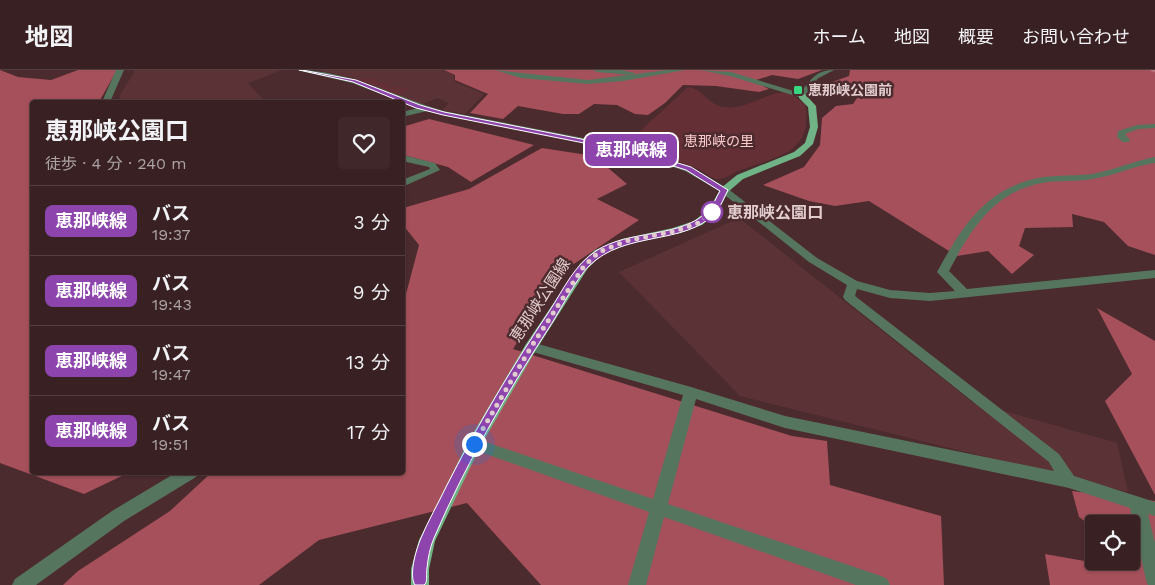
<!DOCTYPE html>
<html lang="ja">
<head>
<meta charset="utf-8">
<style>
	:root { --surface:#392022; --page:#40282a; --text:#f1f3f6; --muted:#aba3a5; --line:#533e40 }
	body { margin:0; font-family:"Work Sans","Noto Sans JP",sans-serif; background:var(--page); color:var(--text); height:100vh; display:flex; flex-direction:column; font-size:19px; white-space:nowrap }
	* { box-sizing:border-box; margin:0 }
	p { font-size:16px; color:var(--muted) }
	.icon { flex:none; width:28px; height:28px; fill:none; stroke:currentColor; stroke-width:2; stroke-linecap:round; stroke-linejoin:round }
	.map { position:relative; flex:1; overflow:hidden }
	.panel { position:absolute; left:30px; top:30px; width:375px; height:375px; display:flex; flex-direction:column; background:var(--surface); border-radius:5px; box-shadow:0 1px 4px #0004,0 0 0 1px var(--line) }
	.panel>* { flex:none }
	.badge { padding:0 10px; border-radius:8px; font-size:18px; line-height:32px }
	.tools { position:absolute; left:1085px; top:445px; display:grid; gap:10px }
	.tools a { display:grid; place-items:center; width:55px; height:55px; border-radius:5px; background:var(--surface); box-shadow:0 1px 4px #0004,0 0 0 1px var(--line); font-size:25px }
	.you { position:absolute; width:25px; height:25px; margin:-12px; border:4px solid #fff; border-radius:50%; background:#1a73e8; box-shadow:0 0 0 8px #1a73e833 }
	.map>.badge { position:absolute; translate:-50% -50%; box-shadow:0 0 0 2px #fff }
	.round { display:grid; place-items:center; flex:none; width:52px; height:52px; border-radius:5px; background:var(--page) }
	.headline { display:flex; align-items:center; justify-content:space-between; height:85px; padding:0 15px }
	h1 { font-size:24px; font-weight:700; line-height:38px }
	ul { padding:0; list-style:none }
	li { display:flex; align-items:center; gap:15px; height:70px; padding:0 15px; border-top:1px solid var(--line) }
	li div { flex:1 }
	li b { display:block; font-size:19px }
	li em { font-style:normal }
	li .badge { min-width:55px; font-weight:700; text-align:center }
	header { display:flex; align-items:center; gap:30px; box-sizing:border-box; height:70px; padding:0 25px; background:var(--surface); border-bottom:1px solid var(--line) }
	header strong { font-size:24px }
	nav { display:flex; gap:28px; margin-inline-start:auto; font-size:18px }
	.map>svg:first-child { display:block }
</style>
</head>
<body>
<header>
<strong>地図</strong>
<nav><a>ホーム</a><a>地図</a><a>概要</a><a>お問い合わせ</a></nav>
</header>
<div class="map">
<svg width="1155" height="515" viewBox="0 0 1155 515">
	<rect width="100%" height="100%" fill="#4c2b2e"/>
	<path fill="#5b3337" d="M 134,0 L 282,0 L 248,13 L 265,32 L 272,32 L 119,32 L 120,25 L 133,4 Z
		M 317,0 L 441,0 L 453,4 L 455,12 L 484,24 L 465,44 L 442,40 L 449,33 L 437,28 L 421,35 L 353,8 Z
		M 739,148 L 972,332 L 1117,373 L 1128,422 L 740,326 L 619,202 Z"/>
	<path fill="#652f36" d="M 364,8 L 380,9 L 375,11 L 384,14 L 390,12 L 392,13 L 387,15 L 392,18 L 397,16 L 410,19 L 398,25 L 360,10 Z
		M 688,17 C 703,19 708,35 724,37 C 748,41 772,18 789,23 C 794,25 800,31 805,34 C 814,82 779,86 743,99 C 735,101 724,111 715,109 C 709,107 704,101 698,99 C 675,90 651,81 626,74 Z"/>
	<path fill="#a5505a" d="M 0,0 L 18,7 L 51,10 L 78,0 L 117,0 L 99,32 L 32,32 L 32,402 L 128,403 L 84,424 L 0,393 Z
		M 444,0 L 822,0 L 798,9 L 772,5 L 753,11 L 769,19 L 759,22 L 716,16 L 683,15 L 665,33 L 648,45 L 635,44 L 617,35 L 594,34 L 579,44 L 563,44 L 518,36 L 503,49 L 470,43 L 488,24 L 455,10 L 455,5 Z
		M 850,0 L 1155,0 L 1155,185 L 1128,176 L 1104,152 L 1072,144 L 1073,157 L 1025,158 L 1019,176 L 1034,185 L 1012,204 L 988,181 L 957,186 L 869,131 L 835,136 L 809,131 L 763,115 L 804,97 L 820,75 L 822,48 L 836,36 L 853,34 L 857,28 L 848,16 L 832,12 L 849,6 Z
		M 429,49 L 534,75 L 471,112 L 448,97 L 403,85 L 402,57 Z
		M 542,78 L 594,86 L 627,114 L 597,129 L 639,150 L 562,202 L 513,279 L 792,366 L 827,371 L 830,415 L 941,446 L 944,515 L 541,515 L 467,433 L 319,470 L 259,515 L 63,515 L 78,501 L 170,441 L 211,403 L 402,402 L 403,228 L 406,224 L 419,175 L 403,155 L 403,138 L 469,119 Z
		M 1097,238 L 1155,271 L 1155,425 L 1105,331 L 1132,304 Z
		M 1072,421 L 1155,431 L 1155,515 L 1050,515 L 1045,484 L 1107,495 L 1107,491 L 1131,491 L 1131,454 L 1094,454 L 1094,458 L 1079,447 Z"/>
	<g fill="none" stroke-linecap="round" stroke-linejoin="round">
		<path stroke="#b9787e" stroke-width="2.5" d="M 1152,0 L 1155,1"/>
		<path fill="#56755f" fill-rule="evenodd" d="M 116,0 L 124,0 L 110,32 L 102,32 Z
			M 297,0 C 349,0 395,27 444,41 L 630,77 L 691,97 L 727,118 L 817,188 L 857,211 L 890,220 L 930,223 L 955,221 L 937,202 C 963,155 986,117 1043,107 C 1059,105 1076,106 1092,104 C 1114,100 1134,91 1155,87 L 1155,93 C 1133,96 1114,106 1092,109 C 1076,112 1059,110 1042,113 C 993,122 970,161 949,201 L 967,219 L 1155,200 L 1155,208 L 930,231 L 890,228 L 857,219 L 855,226 L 1059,384 L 1074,406 L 1155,432 L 1155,446 L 1148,444 L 1155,473 L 1155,515 L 1148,515 L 1146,510 L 1130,438 L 1069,418 L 785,358 L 696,329 L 668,434 L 881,506 L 887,509 L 890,515 L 856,515 L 664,447 L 646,515 L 628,515 L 649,442 L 469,378 L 467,374 L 469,370 L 474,368 L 653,429 L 683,325 L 526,280 L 525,277 L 526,274 L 531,272 L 691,317 L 785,346 L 1054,401 L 1049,392 L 845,230 L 843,227 L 847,215 L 809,192 L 721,122 L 685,101 L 628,82 L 427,41 L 402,47 L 402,42 L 418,38 L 352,13 Z
			M 495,0 L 588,10 L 667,0 L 685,0 L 623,11 L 588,14 L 521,8 Z
			M 593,0 L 621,0 L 635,3 L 631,5 L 597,2 Z
			M 700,0 L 731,2 L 800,23 C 811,10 815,0 834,0 L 817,9 L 815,16 L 802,28 L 730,6 Z
			M 1155,54 L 1155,58 L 1138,59 L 1125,64 L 1130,70 L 1129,72 L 1123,72 L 1117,67 L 1118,61 L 1137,55 Z
			M 402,85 L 435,93 L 440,100 L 402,117 L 402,110 L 430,99 L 429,97 L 402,91 Z
			M 177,402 L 199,402 L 196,407 L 124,451 L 36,515 L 12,515 L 15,509 L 112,441 Z"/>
		<path fill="#70b386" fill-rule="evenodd" d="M 799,24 L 805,24 L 816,36 L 818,57 L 813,74 L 800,86 L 743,109 L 728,122 L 717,143 L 702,155 L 680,163 L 629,174 L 603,184 L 588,198 L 536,280 L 480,377 L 435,471 L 429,499 L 429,515 L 411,515 L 411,499 L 419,470 L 469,370 L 526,274 L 580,194 L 595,180 L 622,169 L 673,158 L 694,151 L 709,139 L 721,118 L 737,105 L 794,82 L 805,73 L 810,57 L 808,37 L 799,28 Z"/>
	</g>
	<path fill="#8e44ad" stroke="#fff" d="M 299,0 L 302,0 L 356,10 L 420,35 L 444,42 L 632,79 L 691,97 L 728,120 C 724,127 721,137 715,143 C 685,176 625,160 589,196 C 576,209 562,237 552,253 C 508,321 466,393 434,468 C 430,477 428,488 427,498 C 426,505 428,513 424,515 L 415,515 C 409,506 415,482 421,468 C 428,451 438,434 446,417 C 477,356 512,297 550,240 C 563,220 575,194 596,181 C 628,159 682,169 709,140 C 714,135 716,127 720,121 L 686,100 L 629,82 L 443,45 L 416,38 L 353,12 Z"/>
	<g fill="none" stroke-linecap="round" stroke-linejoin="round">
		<path stroke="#e2cdce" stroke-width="5" stroke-dasharray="0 9" d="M 474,374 L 531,277 L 584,196 L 599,182 L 626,171 L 676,161 L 698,153 L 712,142"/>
	</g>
	<rect fill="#38d880" stroke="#4c2b2e" stroke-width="2" x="793" y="15" width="10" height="10" rx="2.5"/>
	<circle fill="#fff" stroke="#8e44ad" stroke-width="2.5" cx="712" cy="142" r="10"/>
	<g text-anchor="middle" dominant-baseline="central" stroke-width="5" stroke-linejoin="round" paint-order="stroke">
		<g font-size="14" font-weight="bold" fill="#e2cdce" stroke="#4c2b2e" text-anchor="start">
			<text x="808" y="20">恵那峡公園前</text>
		</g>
		<g font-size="14" fill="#fac9cc" stroke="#4c2b2e">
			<text x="719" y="71">恵那峡の里</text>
		</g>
		<g font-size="16" font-weight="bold" fill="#e2cdce" stroke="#4c2b2e" text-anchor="start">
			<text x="727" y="142">恵那峡公園口</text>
		</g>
		<g font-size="16" fill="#e2cdce" stroke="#4c2b2e">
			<text transform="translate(540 230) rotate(-57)">恵那峡公園線</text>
		</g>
	</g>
</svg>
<div class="tools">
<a><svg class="icon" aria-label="locate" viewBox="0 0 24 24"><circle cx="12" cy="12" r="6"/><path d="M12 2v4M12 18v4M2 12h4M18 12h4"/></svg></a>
</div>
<div class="you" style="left:474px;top:374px"></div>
<b class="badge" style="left:631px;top:80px;background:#8e44ad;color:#fff">恵那峡線</b>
<section class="panel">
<div class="headline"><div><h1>恵那峡公園口</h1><p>徒歩 · 4 分 · 240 m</p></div><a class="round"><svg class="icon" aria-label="heart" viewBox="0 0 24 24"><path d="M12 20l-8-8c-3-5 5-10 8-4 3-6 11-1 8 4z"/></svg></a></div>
<ul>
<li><span class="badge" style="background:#8e44ad;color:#fff">恵那峡線</span><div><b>バス</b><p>19:37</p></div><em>3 分</em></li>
<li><span class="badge" style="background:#8e44ad;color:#fff">恵那峡線</span><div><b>バス</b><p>19:43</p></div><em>9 分</em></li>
<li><span class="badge" style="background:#8e44ad;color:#fff">恵那峡線</span><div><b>バス</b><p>19:47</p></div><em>13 分</em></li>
<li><span class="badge" style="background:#8e44ad;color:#fff">恵那峡線</span><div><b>バス</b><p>19:51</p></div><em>17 分</em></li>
</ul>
</section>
</div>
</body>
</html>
